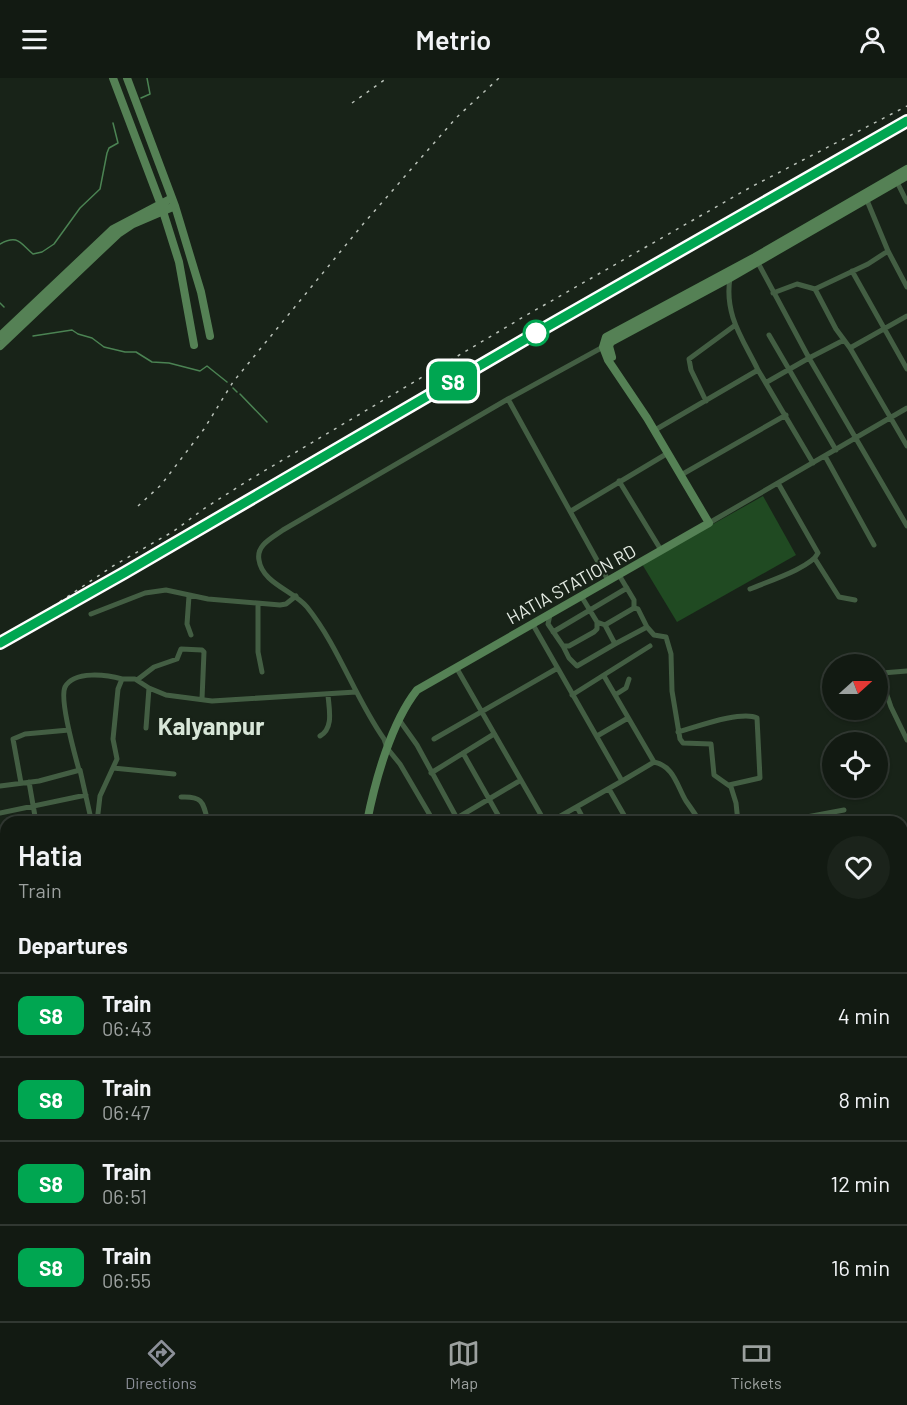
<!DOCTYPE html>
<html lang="en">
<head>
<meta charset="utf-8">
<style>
	:root { --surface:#121a12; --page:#1b231b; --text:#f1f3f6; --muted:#9ca19f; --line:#313832; --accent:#8c9099 }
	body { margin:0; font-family:Barlow,sans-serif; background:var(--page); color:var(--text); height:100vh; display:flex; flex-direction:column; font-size:22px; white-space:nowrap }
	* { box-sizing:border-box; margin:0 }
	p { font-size:20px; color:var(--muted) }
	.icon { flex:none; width:33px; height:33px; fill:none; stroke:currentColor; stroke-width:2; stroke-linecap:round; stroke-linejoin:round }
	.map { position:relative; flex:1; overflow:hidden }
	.sheet { position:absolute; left:0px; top:738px; width:908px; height:506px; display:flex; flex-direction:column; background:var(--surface); border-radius:18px 18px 0 0; box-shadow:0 2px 4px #0004,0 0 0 2px var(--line) }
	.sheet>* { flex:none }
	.badge { padding:0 12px; border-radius:9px; font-size:21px; line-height:39px }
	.needle { width:39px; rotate:69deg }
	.buttons { position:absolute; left:822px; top:576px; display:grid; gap:12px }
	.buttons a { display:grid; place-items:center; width:66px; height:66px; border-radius:50%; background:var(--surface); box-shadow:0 2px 4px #0004,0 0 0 2px var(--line); font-size:30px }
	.map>.badge { position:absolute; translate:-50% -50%; box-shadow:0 0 0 3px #fff }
	h2 { padding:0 18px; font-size:22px; line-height:54px }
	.round { display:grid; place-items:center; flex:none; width:63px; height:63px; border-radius:32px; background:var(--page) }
	.summary { display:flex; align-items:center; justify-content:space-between; height:102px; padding:0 18px }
	h1 { font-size:28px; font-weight:600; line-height:45px }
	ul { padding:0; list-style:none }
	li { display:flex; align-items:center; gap:18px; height:84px; padding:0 18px; border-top:2px solid var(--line) }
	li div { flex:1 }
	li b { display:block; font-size:22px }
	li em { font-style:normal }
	li .badge { min-width:66px; font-weight:700; text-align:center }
	header { display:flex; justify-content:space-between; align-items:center; height:78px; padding:0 18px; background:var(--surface); font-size:27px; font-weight:600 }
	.menu { display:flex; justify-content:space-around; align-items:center; height:84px; border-top:2px solid var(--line); background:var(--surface); font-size:16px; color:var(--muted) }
	.menu a { display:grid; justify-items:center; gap:3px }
	.menu .on { color:var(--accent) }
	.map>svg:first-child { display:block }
</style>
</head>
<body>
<header><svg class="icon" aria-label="menu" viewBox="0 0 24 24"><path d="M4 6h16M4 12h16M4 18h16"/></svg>Metrio<svg class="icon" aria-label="person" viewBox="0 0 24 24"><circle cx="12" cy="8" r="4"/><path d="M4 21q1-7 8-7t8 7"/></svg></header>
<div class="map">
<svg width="907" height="1243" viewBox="0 0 907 1243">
	<rect width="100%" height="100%" fill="#182318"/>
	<path fill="#204a22" d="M 763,418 L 796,477 L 677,544 L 642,486 Z"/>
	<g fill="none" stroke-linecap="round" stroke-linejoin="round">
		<path stroke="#4b8353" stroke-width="1.5" d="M 141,20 L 150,16 L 147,0
			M 0,166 C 18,156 20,165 33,176 L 42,174 L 54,166 L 80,130 L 100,111 L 107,75 L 109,70 L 118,65 L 113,45
			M 0,225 L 4,229
			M 33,258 L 72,252 L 78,256 L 92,260 L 104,269 L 125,274 L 136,274 L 152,284 L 169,285 L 200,293 L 207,288 L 227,304
			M 233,310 L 237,314
			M 240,316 L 267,344
			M 902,1201 L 907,1194
			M 864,1243 L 870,1238"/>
		<path stroke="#435e43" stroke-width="5" d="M 897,104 L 907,124
			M 866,120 L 888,173 L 868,186 L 815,211 L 836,251 L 850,270 L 907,238
			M 888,173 L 907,209
			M 757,183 L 809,280 L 907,448
			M 852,193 L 907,291
			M 730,200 C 724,237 743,261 758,292
			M 773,215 L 797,206 L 815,211
			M 769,257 L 836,372
			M 850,270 L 907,368
			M 767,304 L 809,280 L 844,262
			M 508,321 L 608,502
			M 706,323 L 691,292 L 689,281 L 734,248
			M 655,352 L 758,292 L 813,385
			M 825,378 L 874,467
			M 681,397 L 786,337
			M 619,403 L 661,472
			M 571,433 L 668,375
			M 709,445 L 907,330
			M 815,481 L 839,519 L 855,522
			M 750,511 C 766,504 811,490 818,475 L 778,405
			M 583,517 L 583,521 L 597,544 L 605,547 L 634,530 L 634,522 L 619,497
			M 189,518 L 187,546 L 191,557
			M 258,526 L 258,574 L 262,594
			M 91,536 L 145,515 L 166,512 L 208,521 L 280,527 L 286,526 L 296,518
			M 550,537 L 548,546 L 563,568 L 569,568 L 594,554 L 597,551 L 597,544
			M 532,545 L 622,703 L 550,744
			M 605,547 L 615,566 L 647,549 L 638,531 L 634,530
			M 647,549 L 654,557 L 666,559 L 671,576 L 672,613 L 680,661 L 683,665 L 711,666 L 714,697 L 731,709 L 736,725 L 738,744
			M 553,554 L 627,510
			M 563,568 L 569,580 L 577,588 L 615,566
			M 456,589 L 545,744
			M 907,593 L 882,595 L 880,597 L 891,629 L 907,662
			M 604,598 L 654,684
			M 137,602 L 154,589 L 177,581 L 181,571 L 202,572 L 204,574 L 202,621
			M 572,617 L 650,568
			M 615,617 L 626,610 L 629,601
			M 400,643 L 417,667 L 459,744
			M 146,650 L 149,610
			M 678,654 C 696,649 742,632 757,640 L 760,700 L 729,707
			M 320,658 C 334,650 329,631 328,617
			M 597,658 L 628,640
			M 434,661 L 556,591
			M 463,675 L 502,744
			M 113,690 L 174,696
			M 79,692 C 75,677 59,622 65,609 C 74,592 108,597 122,601
			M 431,695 L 494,656
			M 622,703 L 654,684 C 674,688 677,708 686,723 C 691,730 696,737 700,744
			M 29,704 L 36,744
			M 21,705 L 13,661 L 25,656 L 69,652
			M 0,708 L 39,703 L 80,692 L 91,741
			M 609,711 L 628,744
			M 181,719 C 203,718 203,724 208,744
			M 577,729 L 585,744
			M 0,735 L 86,717
			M 457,740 L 521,702
			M 80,744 L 92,741
			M 97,744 L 100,718 L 117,681 L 113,661 L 118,611 L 122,601 L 135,601 L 149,610 L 166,617 L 212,623 L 356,614
			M 434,744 L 400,686 L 387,670 L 384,661 C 355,620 339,569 307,529 C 294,513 262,505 259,482 C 256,467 272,460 283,452 L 508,321 L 603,269
			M 780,744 L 844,732
			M 0,764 L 6,763
			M 902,794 L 907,792
			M 3,813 L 6,813
			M 3,864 L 6,864
			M 902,979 L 907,979
			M 0,994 L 6,995
			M 0,1123 L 6,1123
			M 0,1186 L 6,1186
			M 0,1218 L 6,1218
			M 25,1238 L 25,1243
			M 296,1238 L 297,1243
			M 451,1238 L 451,1243
			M 485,1238 L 486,1243
			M 576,1238 L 576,1243
			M 668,1238 L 668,1243"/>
		<path stroke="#558155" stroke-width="8" d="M 113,0 L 161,127 L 179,184 L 194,267
			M 127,0 L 175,128 L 201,214 L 210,258
			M 0,258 L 113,151 L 172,120
			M 0,268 L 118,156 L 133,146 L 175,128
			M 612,279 L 609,268 L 611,264 L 730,200 L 907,98
			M 367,744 C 375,703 391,645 417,612 L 709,445 L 647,340 L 608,282 L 603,269 L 606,259 L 755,179 L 907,91
			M 902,921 L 907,920
			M 0,929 L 6,929
			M 902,929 L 907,929
			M 0,936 L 6,936
			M 92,1238 L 93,1243"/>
		<path stroke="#bac2b9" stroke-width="1.5" stroke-dasharray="3 6" stroke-linecap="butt" d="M 352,25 L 387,0
			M 138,428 L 161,407 L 204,351 L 233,304 L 364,145 L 456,40 L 499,0
			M 83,518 L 907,43
			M 0,564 L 113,488 L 174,453 L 205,430 L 249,402 L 525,238 L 751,109 L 907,28"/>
	</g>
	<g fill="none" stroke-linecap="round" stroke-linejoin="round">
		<defs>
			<path id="line" d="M 0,565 L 124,495 L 536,255 L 907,43"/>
		</defs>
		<use href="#line" stroke="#fff" stroke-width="14"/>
		<use href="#line" stroke="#00a651" stroke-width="9"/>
	</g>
	<circle fill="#fff" stroke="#00a651" stroke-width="3" cx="536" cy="255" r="12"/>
	<g text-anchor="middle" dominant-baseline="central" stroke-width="4.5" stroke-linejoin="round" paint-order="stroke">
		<g font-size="18" fill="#e5ece4" stroke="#182318">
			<text transform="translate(571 506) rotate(-29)">HATIA STATION RD</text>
		</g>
		<g font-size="24" font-weight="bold" fill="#d8e6d8" stroke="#182318">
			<text x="211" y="647">Kalyanpur</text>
		</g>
	</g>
</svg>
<div class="buttons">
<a><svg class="needle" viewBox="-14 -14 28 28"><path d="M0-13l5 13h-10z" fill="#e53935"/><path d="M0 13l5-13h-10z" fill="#9ca19f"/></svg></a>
<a><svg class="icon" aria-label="locate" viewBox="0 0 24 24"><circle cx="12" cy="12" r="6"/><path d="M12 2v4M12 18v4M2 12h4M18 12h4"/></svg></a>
</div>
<b class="badge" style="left:453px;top:303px;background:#00a651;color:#fff">S8</b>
<section class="sheet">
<div class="summary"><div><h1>Hatia</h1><p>Train</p></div><a class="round"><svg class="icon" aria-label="heart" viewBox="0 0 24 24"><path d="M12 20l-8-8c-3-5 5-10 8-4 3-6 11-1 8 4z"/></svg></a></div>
<h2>Departures</h2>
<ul>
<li><span class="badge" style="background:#00a651;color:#fff">S8</span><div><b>Train</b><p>06:43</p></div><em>4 min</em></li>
<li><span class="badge" style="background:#00a651;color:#fff">S8</span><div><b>Train</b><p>06:47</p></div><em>8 min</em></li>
<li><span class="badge" style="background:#00a651;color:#fff">S8</span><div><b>Train</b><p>06:51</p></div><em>12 min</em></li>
<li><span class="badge" style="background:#00a651;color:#fff">S8</span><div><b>Train</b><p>06:55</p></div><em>16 min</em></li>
</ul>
</section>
</div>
<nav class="menu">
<a class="on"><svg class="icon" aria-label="directions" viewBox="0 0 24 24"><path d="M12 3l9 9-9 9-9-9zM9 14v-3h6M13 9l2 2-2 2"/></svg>Directions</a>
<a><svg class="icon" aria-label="map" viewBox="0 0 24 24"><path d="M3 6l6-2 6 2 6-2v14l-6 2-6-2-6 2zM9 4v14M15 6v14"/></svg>Map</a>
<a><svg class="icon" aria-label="tickets" viewBox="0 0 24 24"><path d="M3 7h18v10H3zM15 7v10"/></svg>Tickets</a>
</nav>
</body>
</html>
